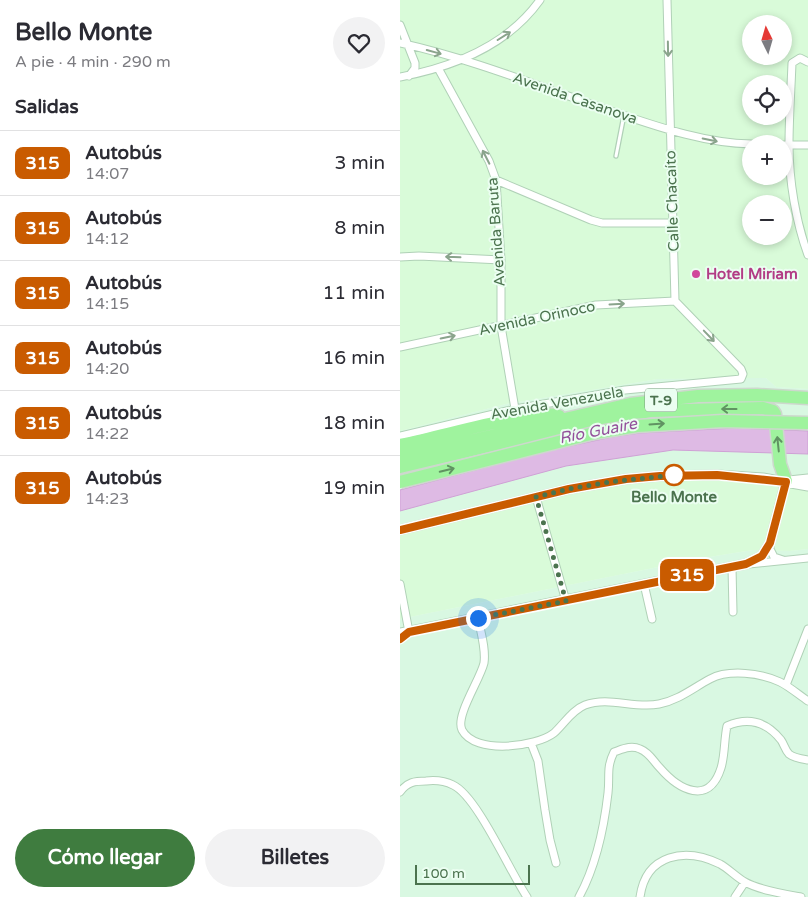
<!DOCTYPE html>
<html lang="es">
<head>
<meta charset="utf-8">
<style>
	:root { --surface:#fff; --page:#f2f2f3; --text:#2b2b33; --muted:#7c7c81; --line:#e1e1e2; --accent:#3f7c3f }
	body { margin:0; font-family:"Varela Round",sans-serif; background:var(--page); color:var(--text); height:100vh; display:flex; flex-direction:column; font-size:19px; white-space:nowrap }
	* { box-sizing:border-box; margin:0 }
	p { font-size:16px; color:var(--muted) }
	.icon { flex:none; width:28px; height:28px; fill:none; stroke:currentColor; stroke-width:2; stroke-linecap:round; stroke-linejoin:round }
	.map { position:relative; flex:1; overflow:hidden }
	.drawer { display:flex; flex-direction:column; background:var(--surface); width:400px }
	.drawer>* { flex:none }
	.badge { padding:0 10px; border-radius:8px; font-size:18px; line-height:32px }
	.needle { width:32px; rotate:355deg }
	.tools { position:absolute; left:342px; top:15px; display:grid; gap:10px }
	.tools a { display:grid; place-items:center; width:50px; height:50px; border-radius:50%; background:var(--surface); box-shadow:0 2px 8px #0003; font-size:25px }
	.scale { position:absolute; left:15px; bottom:12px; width:115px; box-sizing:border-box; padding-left:5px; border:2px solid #4b734e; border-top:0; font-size:14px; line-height:18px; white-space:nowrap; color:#4b734e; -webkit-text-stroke:4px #ebfef1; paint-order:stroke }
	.you { position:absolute; width:25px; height:25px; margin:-12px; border:4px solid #fff; border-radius:50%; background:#1a73e8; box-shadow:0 0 0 8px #1a73e833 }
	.map>.badge { position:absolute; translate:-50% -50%; box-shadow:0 0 0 2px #fff }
	h2 { padding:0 15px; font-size:19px; line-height:45px }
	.round { display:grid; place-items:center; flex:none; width:52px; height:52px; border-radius:26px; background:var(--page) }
	.summary { display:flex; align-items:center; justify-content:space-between; height:85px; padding:0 15px }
	h1 { font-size:24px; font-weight:700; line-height:38px }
	.action { display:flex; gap:10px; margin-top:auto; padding:10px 15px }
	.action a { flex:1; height:58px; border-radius:30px; background:var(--accent); color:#fff; font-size:20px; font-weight:700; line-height:58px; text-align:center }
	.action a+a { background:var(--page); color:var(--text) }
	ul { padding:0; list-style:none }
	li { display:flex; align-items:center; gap:15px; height:65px; padding:0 15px; border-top:1px solid var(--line) }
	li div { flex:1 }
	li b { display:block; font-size:19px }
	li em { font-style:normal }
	li .badge { min-width:55px; font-weight:700; text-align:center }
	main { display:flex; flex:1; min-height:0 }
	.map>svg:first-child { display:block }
</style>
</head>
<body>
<main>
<section class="drawer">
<div class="summary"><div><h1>Bello Monte</h1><p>A pie · 4 min · 290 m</p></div><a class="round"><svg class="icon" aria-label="heart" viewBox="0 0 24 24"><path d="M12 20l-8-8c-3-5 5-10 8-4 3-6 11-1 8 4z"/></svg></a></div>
<h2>Salidas</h2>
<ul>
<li><span class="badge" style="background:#c95b00;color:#fff">315</span><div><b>Autobús</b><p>14:07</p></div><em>3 min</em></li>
<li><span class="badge" style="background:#c95b00;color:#fff">315</span><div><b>Autobús</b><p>14:12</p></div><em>8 min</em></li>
<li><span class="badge" style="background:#c95b00;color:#fff">315</span><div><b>Autobús</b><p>14:15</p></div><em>11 min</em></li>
<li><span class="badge" style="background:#c95b00;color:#fff">315</span><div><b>Autobús</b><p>14:20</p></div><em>16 min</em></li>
<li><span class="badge" style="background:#c95b00;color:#fff">315</span><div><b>Autobús</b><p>14:22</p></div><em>18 min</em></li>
<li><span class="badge" style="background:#c95b00;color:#fff">315</span><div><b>Autobús</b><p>14:23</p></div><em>19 min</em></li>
</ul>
<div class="action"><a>Cómo llegar</a><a>Billetes</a></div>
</section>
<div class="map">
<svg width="408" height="897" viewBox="0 0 408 897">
	<rect width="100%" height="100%" fill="#e5fbec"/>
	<path fill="#d9f8e2" d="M 305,378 L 366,378 L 376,387 L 408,389 L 408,484 L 0,531 L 0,431 L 106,404 L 258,379 Z
		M 408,549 L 408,897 L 0,897 L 0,619 L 303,558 L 353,550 L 390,551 Z"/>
	<path fill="#d9fbd9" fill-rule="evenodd" d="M 0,0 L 408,0 L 408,389 L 376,387 L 366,378 L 258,379 L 106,404 L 0,431 ZM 351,24 L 384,24 L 384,56 L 351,56 ZM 351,84 L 384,84 L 384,116 L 351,116 ZM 351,144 L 384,144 L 384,176 L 351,176 ZM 351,204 L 384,204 L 384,236 L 351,236 Z
		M 292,475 L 408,484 L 408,549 L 390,551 L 353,550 L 303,558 L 0,619 L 0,531 L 166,489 Z"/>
	<path fill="#debae4" stroke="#cfa1d5" d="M 336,428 L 408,431 L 408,454 L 273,450 L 166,466 L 0,511 L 0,490 L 143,452 L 212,437 L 240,433 Z"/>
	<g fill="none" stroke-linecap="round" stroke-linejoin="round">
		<defs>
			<path id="service" d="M 216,156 L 224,115"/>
			<path id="minor" d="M 0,25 L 15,63 L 15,68 L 9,76
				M 0,43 C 72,59 141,87 211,111 C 256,126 303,143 351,144
				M 408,62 L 400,58 L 392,63 C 391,90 389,118 389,145 C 389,181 396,222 408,255
				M 38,68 L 89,161 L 96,180 L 101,260 L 101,326 L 115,409
				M 0,77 C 53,67 108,45 140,0
				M 384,145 L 408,145
				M 96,180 L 191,220 L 202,223 L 272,223
				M 0,257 L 19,256 L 101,260
				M 0,347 L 196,305 L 275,301
				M 0,436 L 115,409 L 225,390 L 341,379 L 343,374 L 341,369 L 275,301 L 267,0
				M 136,497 L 166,601
				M 370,543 L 370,549 L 374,557 L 383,560
				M 349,564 L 408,558
				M 332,567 L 333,612
				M 0,584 L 9,632 L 0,639
				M 244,584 L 252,619
				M 78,618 C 81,633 86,649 84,663 C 80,680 55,716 62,730 C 75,755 136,747 154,733 C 164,724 172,710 185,705 C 209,696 234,709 259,704 C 279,700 293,688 310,679 C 329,669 361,673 380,682 C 390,687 399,695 408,701
				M 386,685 L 408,629
				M 131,743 L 138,761 L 145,810 L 150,840 L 156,863
				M 0,792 C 7,782 15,781 26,781 C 35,780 45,781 53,785 C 77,796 110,872 127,897
				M 179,897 C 196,866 204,828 208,793 C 210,776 206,768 214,752 C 223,749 231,745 240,749 C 250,753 253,761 260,768 C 279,790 309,806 321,768 C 325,755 324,740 327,726 C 348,717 366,721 381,740 C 384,744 385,750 389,754 C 394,758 402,759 408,760
				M 240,897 C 246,854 285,847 320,864 C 329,869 336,877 345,882 C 359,890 384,894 401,897
				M 335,897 L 345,882"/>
			<path id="tertiary" d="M 389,481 L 408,479
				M 0,530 L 169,489 L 226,479 L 260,476 L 317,475 L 363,478 L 408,486
				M 0,633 L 346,564 L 362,556 L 370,543 L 386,481"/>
			<path id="motorway" d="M 0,445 C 38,437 75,426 113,419 C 128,416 144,412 159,416
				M 0,457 L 230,404 L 298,396 L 357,395 L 408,398
				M 0,467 L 168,427 L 250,411 L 363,408 L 373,411 L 375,414 L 380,464 L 386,481"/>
		</defs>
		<use href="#service" stroke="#b0d1b7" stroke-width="5.5"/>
		<use href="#minor" stroke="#b0d1b7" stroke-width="9"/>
		<use href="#tertiary" stroke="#b0d1b7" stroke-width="11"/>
		<use href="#motorway" stroke="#cdd8cd" stroke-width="15"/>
		<use href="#service" stroke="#fff" stroke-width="3"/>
		<use href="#minor" stroke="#fff" stroke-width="7"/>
		<use href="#tertiary" stroke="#fff" stroke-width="9"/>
		<use href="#motorway" stroke="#9ff39e" stroke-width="12"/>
		<defs>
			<path id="motorway-bridge" d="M 0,482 L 194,433 L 237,426 L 323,421 L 408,423"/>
		</defs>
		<use href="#motorway-bridge" stroke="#cdd8cd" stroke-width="15" stroke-linecap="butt"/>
		<use href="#motorway-bridge" stroke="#9ff39e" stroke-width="12"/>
	</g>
	<defs><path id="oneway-shaft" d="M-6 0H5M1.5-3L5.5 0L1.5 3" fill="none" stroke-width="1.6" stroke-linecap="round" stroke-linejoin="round" transform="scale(1.25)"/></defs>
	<g stroke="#8aa48c">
		<use href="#oneway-shaft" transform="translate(104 36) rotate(-32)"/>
		<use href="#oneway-shaft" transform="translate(268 49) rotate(89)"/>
		<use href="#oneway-shaft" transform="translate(34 52) rotate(15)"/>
		<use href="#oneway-shaft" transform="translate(310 140) rotate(12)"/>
		<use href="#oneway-shaft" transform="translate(86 157) rotate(-117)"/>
		<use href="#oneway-shaft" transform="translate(53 257) rotate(-178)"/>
		<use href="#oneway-shaft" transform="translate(217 304) rotate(-3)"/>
		<use href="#oneway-shaft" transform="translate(309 336) rotate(46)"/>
		<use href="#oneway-shaft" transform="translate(48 337) rotate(-12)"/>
	</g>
	<g stroke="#609362">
		<use href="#oneway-shaft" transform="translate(329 409) rotate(180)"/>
		<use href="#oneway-shaft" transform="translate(257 424) rotate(-4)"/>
		<use href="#oneway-shaft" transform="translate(378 444) rotate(-96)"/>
		<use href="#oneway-shaft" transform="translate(47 470) rotate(-14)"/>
	</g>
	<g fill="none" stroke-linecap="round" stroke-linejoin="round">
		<defs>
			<path id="line" d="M 0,530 L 169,489 L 226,479 L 260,476 L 317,475 L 386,482 L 370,543 L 362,556 L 346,564 L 9,632 L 0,639"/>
		</defs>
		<use href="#line" stroke="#fff" stroke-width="11"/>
		<use href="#line" stroke="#c95b00" stroke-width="8"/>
		<path stroke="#4b734e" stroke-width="5" stroke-dasharray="0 9" d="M 78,618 L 166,601 L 136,497 L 169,489 L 209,482 L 274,475"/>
	</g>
	<circle fill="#d1479c" stroke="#ebfef1" stroke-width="2" cx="296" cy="274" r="5"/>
	<circle fill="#fff" stroke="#c95b00" stroke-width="2.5" cx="274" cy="475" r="10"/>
	<g text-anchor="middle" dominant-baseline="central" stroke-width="4" stroke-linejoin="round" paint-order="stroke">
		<rect fill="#ebfef1" stroke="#7b9d7f" stroke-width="1" x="245" y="388.5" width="32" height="23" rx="4"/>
		<g font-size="14" font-weight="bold" fill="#4b734e">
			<text x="261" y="400">T-9</text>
		</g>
		<g font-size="15" fill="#4b734e" stroke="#ebfef1">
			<text transform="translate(175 98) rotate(19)">Avenida Casanova</text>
			<text transform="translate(272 201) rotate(-92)">Calle Chacaíto</text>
			<text transform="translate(96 232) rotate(-94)">Avenida Baruta</text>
			<text transform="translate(137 318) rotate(-12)">Avenida Orinoco</text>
			<text transform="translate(157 403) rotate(-10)">Avenida Venezuela</text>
		</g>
		<g font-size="15" font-weight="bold" fill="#b23c85" stroke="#ebfef1" text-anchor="start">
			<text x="306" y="274">Hotel Miriam</text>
		</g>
		<g font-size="15" font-weight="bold" fill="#4b734e" stroke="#ebfef1">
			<text x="274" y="497">Bello Monte</text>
		</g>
		<g font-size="16" font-style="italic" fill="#924f9a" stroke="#ebfef1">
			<text transform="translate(198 431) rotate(-11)">Río Guaire</text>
		</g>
	</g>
</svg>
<div class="tools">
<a><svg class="needle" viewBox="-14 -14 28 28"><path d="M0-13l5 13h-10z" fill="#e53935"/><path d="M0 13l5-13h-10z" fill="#7c7c81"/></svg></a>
<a><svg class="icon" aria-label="locate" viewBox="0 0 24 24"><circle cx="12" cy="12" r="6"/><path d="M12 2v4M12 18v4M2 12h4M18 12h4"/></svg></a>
<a>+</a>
<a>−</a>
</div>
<div class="scale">100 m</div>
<div class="you" style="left:78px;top:618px"></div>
<b class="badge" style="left:287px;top:575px;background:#c95b00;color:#fff">315</b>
</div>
</main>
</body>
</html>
